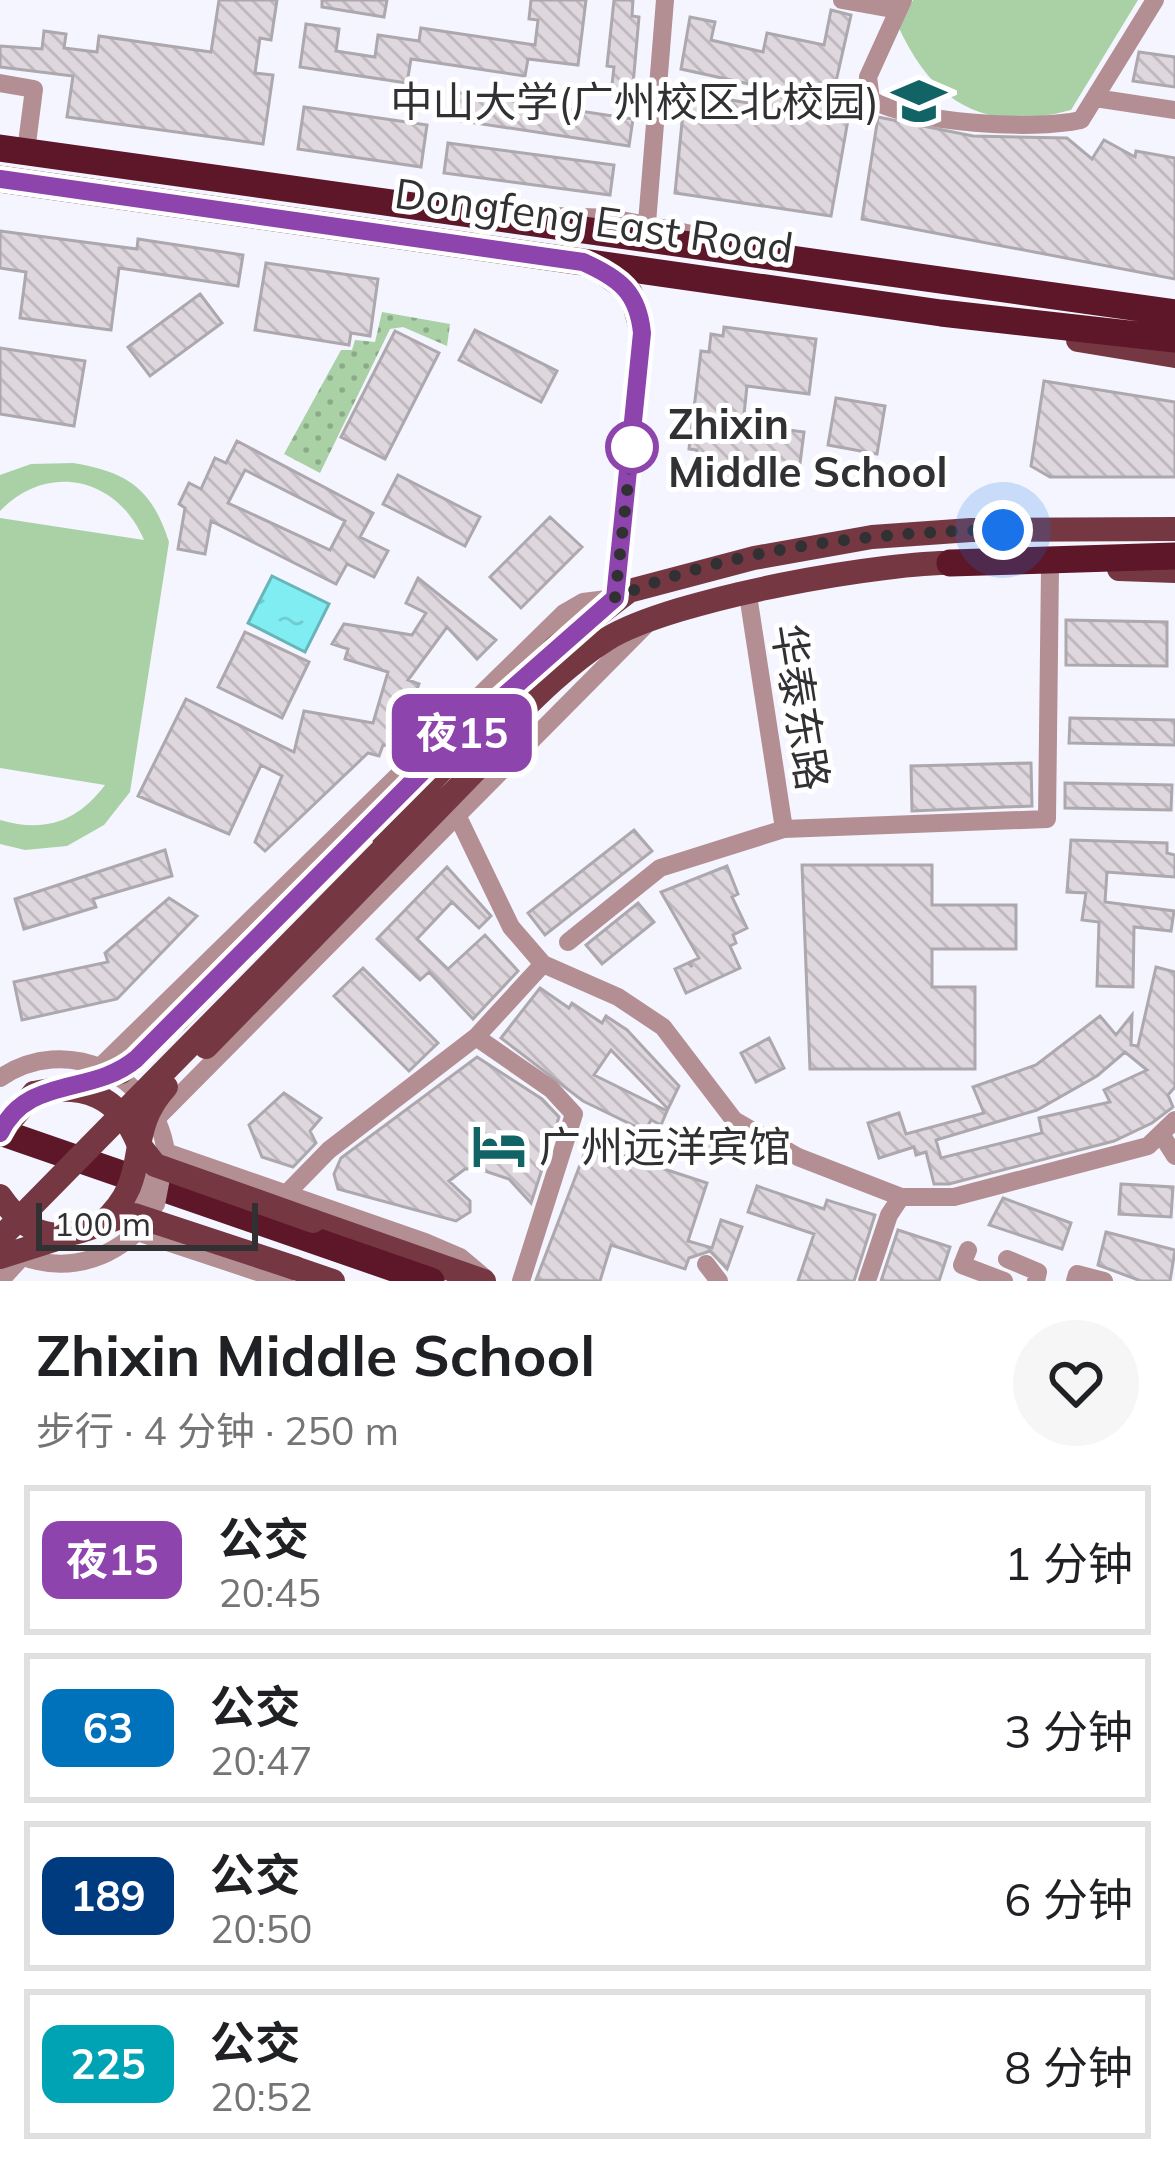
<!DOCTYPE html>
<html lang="zh">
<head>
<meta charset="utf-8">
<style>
	:root { --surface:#fff; --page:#f6f6f6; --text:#202124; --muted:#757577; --line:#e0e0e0 }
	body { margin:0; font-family:Mulish,"Noto Sans SC",sans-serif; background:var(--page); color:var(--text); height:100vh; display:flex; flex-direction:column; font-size:45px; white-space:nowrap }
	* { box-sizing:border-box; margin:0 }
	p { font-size:39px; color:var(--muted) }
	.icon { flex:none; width:66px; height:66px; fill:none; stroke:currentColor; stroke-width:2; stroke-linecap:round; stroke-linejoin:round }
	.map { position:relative; height:1281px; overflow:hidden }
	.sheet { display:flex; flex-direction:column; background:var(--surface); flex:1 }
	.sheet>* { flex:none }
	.badge { padding:0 24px; border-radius:18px; font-size:42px; line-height:78px }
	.scale { position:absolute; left:36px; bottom:30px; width:222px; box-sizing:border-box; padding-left:12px; border:6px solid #313134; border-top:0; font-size:33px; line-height:42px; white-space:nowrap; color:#313134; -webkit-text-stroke:9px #fff; paint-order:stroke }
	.you { position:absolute; width:60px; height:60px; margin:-30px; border:9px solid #fff; border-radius:50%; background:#1a73e8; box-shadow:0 0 0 18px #1a73e833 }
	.map>.badge { position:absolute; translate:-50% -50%; box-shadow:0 0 0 6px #fff }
	.round { display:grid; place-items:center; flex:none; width:126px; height:126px; border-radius:63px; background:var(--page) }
	.head { display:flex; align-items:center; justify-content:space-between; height:204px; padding:0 36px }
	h1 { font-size:57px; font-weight:700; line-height:90px }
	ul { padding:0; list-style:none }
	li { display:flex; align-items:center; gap:36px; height:150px; margin:0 24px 18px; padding:0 12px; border:6px solid var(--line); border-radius:0px }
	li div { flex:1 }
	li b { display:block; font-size:45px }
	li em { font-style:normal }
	li .badge { min-width:132px; font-weight:700; text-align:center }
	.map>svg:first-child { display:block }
</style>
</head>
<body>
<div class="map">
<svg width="1175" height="1281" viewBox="0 0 1175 1281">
	<defs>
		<pattern id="park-dots" width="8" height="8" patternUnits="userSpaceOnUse" patternTransform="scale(3)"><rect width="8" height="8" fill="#aad1a6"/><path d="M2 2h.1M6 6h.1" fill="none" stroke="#8baa88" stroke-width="1.8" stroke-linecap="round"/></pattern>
		<pattern id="water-ripples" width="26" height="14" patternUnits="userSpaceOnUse" patternTransform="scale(3)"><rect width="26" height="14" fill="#80edf2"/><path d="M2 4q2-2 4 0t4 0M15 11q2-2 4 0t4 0" fill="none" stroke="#6fccd0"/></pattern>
		<pattern id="building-back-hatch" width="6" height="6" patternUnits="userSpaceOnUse" patternTransform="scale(3)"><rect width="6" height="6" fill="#ded7de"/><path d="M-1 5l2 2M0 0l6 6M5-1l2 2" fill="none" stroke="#bfb9bf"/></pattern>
	</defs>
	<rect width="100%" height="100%" fill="#f4f5fe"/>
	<path fill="url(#park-dots)" d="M 382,312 L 450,324 L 447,346 L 403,327 L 390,329 L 320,473 L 284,454 L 341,350 L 352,350 L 355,340 L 375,342 Z"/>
	<path fill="#aad1a6" d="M 913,0 L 1138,0 L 1071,110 C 986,133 935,106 898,26 Z
		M 73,463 C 128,472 152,489 169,542 L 130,792 L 104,825 L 67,846 L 25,850 L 0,844 L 0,820 C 45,833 77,822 105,785 L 0,768 L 0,518 L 144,540 C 118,478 48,461 0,511 L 0,475 L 31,464 Z"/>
	<path fill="url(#water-ripples)" stroke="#68b5b9" stroke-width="3" d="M 272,576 L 329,604 L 305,652 L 248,623 Z"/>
	<path fill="url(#building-back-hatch)" stroke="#ada7ae" stroke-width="3" fill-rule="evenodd" d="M 219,0 L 277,0 L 271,40 L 260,38 L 255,73 L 273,75 L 263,144 L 67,117 L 73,76 L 0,67 L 0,46 L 42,49 L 44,31 L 66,34 L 64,48 L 97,52 L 99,36 L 211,52 Z
		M 322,0 L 387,0 L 384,17 L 322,7 Z
		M 531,0 L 586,0 L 578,65 L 528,59 L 525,76 L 411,59 L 407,83 L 300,67 L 306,24 L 339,29 L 336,51 L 375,57 L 378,35 L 419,41 L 421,28 L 535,45 L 538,20 L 529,19 Z
		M 614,0 L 633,0 L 632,16 L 639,17 L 632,96 L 611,94 L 614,67 L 607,66 Z
		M 831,10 L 851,15 L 828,117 L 848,120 L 831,216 L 675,193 L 685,92 L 754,104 L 758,86 L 681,69 L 690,17 L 715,22 L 711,40 L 763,52 L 767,33 L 824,45 Z
		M 1139,52 L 1175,57 L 1175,87 L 1133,81 Z
		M 453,92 L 633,119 L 629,146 L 449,119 Z
		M 304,107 L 427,125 L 421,167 L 298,149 Z
		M 878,117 L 973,136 L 1067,138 L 1092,159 L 1104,140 L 1135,157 L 1136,151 L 1175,158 L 1175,279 L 862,219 Z
		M 448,143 L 614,165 L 610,195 L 444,173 Z
		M 0,231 L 137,249 L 138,239 L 243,255 L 238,286 L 119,268 L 111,330 L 20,318 L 26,272 L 0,268 Z
		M 266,263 L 378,279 L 370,336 L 351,333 L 349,345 L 255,330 Z
		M 200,294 L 222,323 L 150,376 L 128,347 Z
		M 724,327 L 816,339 L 809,394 L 747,386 L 743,424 L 804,432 L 797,487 L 705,476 L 706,466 L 695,464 L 697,450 L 689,449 L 701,351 L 709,352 L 711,334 L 723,336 Z
		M 475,330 L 557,371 L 541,402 L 459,360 Z
		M 395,331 L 439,353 L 385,459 L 341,437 Z
		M 0,348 L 85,361 L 74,426 L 0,414 Z
		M 1044,381 L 1175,402 L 1175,477 L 1050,477 L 1031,466 Z
		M 836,398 L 885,406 L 877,454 L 828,445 Z
		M 237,441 L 373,513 L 360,537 L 388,551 L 374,577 L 347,564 L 336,584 L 211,521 L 205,554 L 178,549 L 185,508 L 179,504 L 189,483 L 201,489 L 215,458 L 226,463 ZM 245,470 L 345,521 L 330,550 L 228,503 Z
		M 398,475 L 480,517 L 465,546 L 383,504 Z
		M 550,517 L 582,547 L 521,608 L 490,577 Z
		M 418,578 L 496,640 L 477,659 L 447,627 L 408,680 L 419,684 L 412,702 L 404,699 L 388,746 L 383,745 L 379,756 L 368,753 L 265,851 L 255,842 L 282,776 L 261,765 L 229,834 L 138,796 L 186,699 L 294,752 L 304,711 L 373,723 L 388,672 L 345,659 L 348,649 L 332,644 L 344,624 L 412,635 L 426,613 L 406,603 Z
		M 1066,620 L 1167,622 L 1167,666 L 1066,665 Z
		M 245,632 L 309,662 L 282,718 L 218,687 Z
		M 1070,718 L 1175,720 L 1175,745 L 1069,743 Z
		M 1031,763 L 1032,806 L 912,811 L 911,766 Z
		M 1065,783 L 1172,785 L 1171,810 L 1065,808 Z
		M 634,830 L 652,851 L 545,935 L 528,913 Z
		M 1071,840 L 1167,843 L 1167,853 L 1175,855 L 1175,877 L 1107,872 L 1105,902 L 1174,911 L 1171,931 L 1134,927 L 1133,987 L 1097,986 L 1099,922 L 1082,920 L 1086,893 L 1067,892 Z
		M 165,850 L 172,876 L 93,899 L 96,907 L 24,929 L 15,899 Z
		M 802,865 L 932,865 L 932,905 L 1016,905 L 1016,949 L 932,949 L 932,987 L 975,987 L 975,1069 L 810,1069 Z
		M 727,866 L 738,894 L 732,897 L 747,928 L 733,935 L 736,943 L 730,946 L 740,968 L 686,993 L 675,969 L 688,963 L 692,967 L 690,962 L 699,958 L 661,892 Z
		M 447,867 L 491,916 L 479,928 L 452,902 L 417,939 L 448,969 L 485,935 L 518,971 L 473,1019 L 429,972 L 420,980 L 377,939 Z
		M 169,898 L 197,916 L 117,999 L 22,1020 L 14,982 L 108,962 L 105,953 Z
		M 638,903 L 654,922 L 602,964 L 586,945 Z
		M 1156,967 L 1175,972 L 1175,1087 L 1168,1095 L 1173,1107 L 1152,1123 L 1114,1141 L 949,1184 L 934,1184 L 926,1152 L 916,1155 L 914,1147 L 879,1158 L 868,1123 L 899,1113 L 906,1134 L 984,1113 L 973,1087 L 1036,1065 L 1100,1016 L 1116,1035 L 1132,1015 L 1131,1045 L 1138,1046 ZM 1125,1052 L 1147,1070 L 1104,1090 L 1110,1102 L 1039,1118 L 1042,1133 L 941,1158 L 936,1140 L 1037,1110 L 1097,1076 Z
		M 363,968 L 438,1043 L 409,1071 L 334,996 Z
		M 540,988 L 569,1008 L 572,1003 L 602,1023 L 606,1016 L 627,1030 L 679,1086 L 668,1109 L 611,1050 L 594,1075 L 667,1111 L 661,1125 L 651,1120 L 645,1131 L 583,1101 L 501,1038 Z
		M 769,1038 L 784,1068 L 756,1082 L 741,1053 Z
		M 477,1057 L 542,1099 L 559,1117 L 531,1203 L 509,1179 L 479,1169 L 465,1169 L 449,1181 L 470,1201 L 470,1212 L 456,1221 L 338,1189 L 334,1174 L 341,1158 Z
		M 284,1093 L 321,1118 L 310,1131 L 316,1143 L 293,1167 L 262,1157 L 249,1125 Z
		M 678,1130 L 736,1139 L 733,1159 L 675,1150 Z
		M 588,1144 L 707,1183 L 688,1241 L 712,1248 L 721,1220 L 742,1227 L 727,1269 L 710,1251 L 689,1258 L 685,1269 L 611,1245 L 600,1281 L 536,1280 Z
		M 1121,1184 L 1173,1187 L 1171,1217 L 1119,1214 Z
		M 757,1186 L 824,1209 L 827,1200 L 875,1215 L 854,1281 L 798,1281 L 814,1234 L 748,1212 Z
		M 1003,1198 L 1071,1223 L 1062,1249 L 989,1225 Z
		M 898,1230 L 950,1247 L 939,1281 L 881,1281 Z
		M 1106,1232 L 1175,1250 L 1170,1281 L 1141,1281 L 1098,1265 Z"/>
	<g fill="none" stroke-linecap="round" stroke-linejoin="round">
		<path stroke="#b38e92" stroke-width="18" d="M 842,0 L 898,10
			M 903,0 L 868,77 L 871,100 C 917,123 1031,131 1081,120 L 1155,0
			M 0,83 L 34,89 L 26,151
			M 1095,98 L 1175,110
			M 554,216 L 611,218 L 692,234
			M 647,223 L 665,0
			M 748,595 L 784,829
			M 458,817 L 511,927 L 543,964 L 618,997 L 663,1027 L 734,1120 L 798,1157 L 901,1197 L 954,1197 L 1148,1146 L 1175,1120
			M 568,942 L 660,868 L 784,829 L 1047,819 L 1050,567
			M 476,1037 L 551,1089 L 574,1114 L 521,1281
			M 101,1066 L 564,613 L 583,602 L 615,598
			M 0,1078 C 65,1033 155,1073 166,1152 L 425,1242 L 460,1257 L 485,1278
			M 157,1118 L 648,623
			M 1161,1134 L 1175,1156
			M 286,1194 L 329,1150 L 476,1037 L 543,964
			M 968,1250 L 962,1265 L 1004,1281
			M 9,1251 C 54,1273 100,1266 137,1232 L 285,1281
			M 1007,1259 L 1038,1272 L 1036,1281
			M 706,1264 L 719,1281
			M 0,1281 L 22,1257
			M 867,1281 L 889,1215 L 901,1197
			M 1075,1281 L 1077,1274 L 1104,1281"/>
		<path stroke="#753842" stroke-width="24" d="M 596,268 L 631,293 L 642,333 L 615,598
			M 1078,340 L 1175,356
			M 1119,569 L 1175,571
			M 477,755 C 518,715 559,669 607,639 C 672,599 887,560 964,563
			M 382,834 L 556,647 L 629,591 L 754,558 L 872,537 L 971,530 L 1175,529
			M 177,1020 L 390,803
			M 206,1047 L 496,749
			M 34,1093 C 83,1083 118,1095 138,1143
			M 0,1196 C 38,1251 68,1237 120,1217
			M 313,1221 L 484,1281
			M 295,1268 L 333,1281"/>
		<path stroke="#5d1728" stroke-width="27" d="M 0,148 L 1175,313
			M 0,179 L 941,313 L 1175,339
			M 950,563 L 1175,556
			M 0,1132 L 431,1281"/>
		<path stroke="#b38e92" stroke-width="18" d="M 134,1215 L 155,1165
			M 137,1232 L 156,1204 L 166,1152"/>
		<path stroke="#753842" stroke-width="24" d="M 68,1087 L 121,1072 L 177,1020
			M 0,1133 L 34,1093
			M 138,1143 L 155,1165 L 313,1221
			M 134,1215 L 295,1268
			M 101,1224 C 156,1176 121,1136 166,1087
			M 0,1238 L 391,841
			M 0,1257 L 63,1237"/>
	</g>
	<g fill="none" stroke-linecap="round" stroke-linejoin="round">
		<defs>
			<path id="line" d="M 0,179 L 583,262 C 619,278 638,292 642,333 L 615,598 L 456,738 L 136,1059 C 92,1096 27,1075 0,1133"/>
		</defs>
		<use href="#line" stroke="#fff" stroke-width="27"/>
		<use href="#line" stroke="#8e44ad" stroke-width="18"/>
		<path stroke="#313134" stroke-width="12" stroke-dasharray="0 21.6" d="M 632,447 L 615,598 C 729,548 880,531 1003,530"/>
	</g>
	<defs>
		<symbol id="university-bare" viewBox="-9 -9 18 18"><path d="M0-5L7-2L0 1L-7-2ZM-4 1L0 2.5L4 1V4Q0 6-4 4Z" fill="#126366" stroke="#fff" stroke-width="2.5" paint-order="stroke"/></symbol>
		<symbol id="hotel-bare" viewBox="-9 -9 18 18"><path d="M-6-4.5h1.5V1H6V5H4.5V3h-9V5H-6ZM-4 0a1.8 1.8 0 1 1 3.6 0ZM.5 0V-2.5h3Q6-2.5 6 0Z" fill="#126366" stroke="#fff" stroke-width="2.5" paint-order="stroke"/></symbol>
	</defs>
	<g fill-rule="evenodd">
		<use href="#university-bare" x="881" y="63" width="76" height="76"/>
		<use href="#hotel-bare" x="461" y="1108" width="76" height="76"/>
	</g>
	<circle fill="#fff" stroke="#8e44ad" stroke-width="6" cx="632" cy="447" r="24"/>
	<g text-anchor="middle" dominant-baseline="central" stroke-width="10" stroke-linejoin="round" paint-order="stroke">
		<g font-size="42" fill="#313134" stroke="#fff" text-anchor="end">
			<text x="879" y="101">中山大学(广州校区北校园)</text>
			<text x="539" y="1146" text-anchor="start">广州远洋宾馆</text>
		</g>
		<g font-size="42" fill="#313134" stroke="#fff">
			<text transform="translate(594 220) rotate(8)">Dongfeng East Road</text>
			<text transform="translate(801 707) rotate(81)">华泰东路</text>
		</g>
		<g font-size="42" font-weight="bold" fill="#313134" stroke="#fff" text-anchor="start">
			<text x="668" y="423">Zhixin<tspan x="668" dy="48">Middle School</tspan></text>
		</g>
	</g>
</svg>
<div class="scale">100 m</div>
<div class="you" style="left:1003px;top:530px"></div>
<b class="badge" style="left:462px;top:733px;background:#8e44ad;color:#fff">夜15</b>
</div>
<section class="sheet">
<div class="head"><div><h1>Zhixin Middle School</h1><p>步行 · 4 分钟 · 250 m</p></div><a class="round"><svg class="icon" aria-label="heart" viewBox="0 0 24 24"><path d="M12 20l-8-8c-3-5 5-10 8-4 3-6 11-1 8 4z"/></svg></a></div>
<ul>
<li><span class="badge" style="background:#8e44ad;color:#fff">夜15</span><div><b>公交</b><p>20:45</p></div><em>1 分钟</em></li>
<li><span class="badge" style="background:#0072bc;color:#fff">63</span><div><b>公交</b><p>20:47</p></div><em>3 分钟</em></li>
<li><span class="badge" style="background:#003b80;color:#fff">189</span><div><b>公交</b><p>20:50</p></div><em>6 分钟</em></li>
<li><span class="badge" style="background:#00a3b4;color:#fff">225</span><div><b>公交</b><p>20:52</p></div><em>8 分钟</em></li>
</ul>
</section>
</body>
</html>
